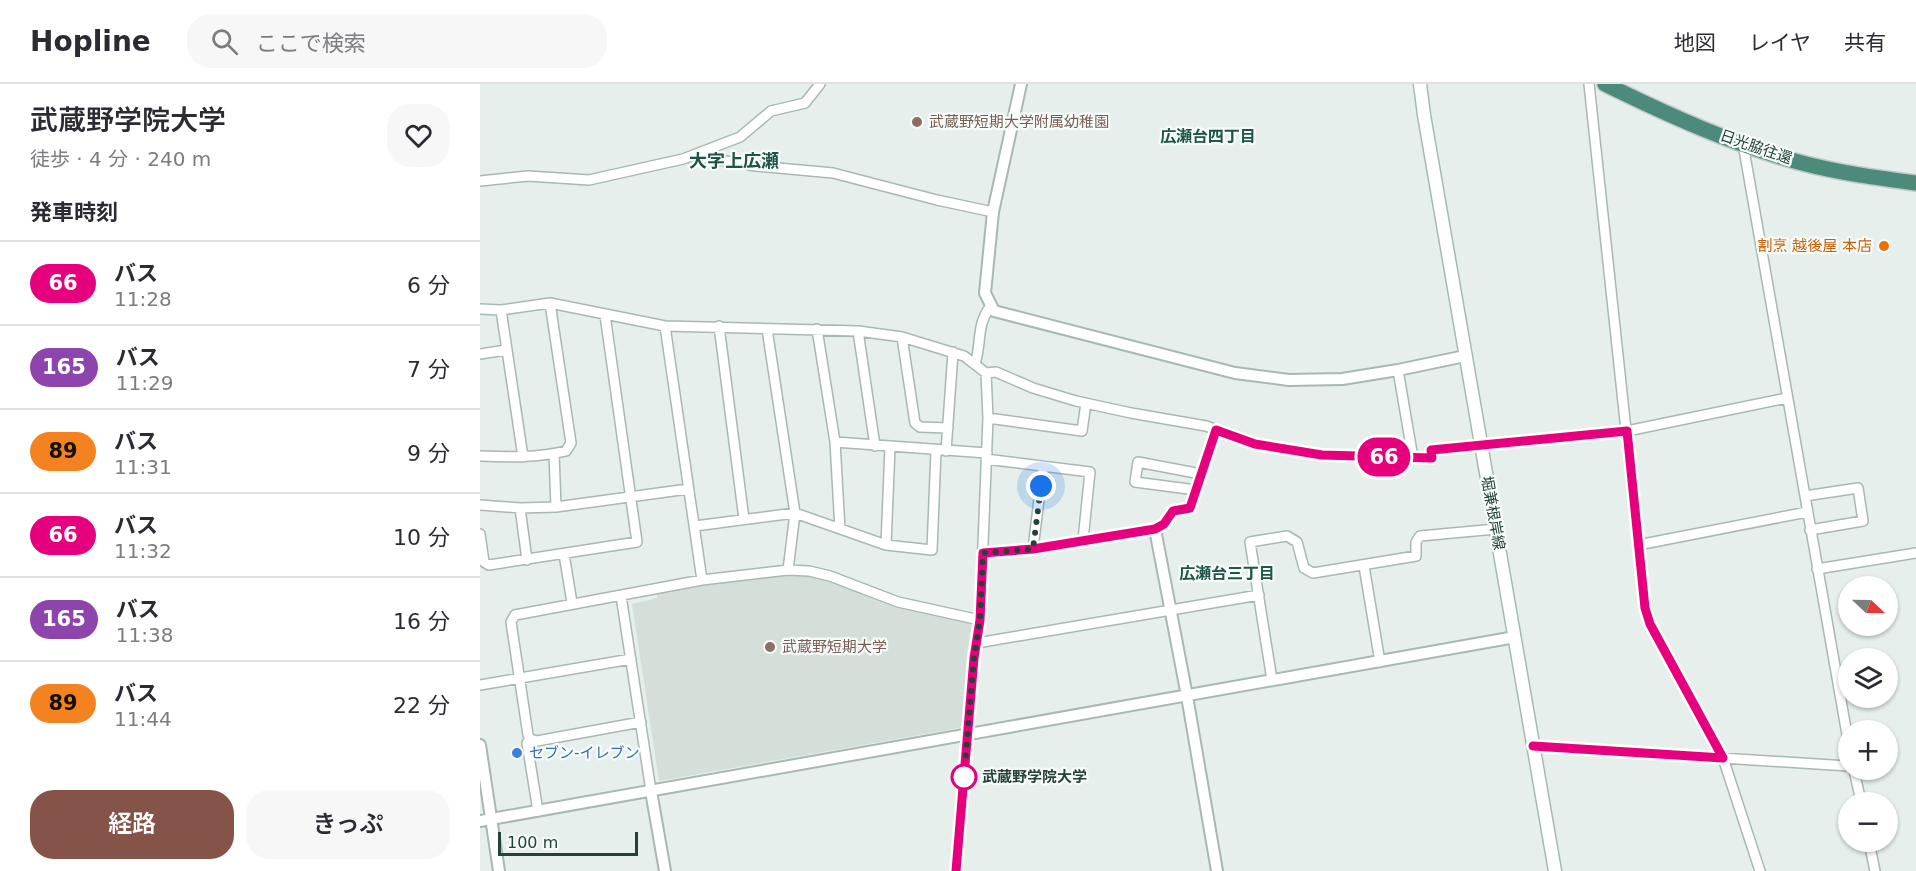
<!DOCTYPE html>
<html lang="ja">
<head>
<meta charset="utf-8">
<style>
	:root { --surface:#fff; --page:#f7f7f7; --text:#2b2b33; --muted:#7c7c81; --line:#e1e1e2; --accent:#855347 }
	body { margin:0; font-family:"DejaVu Sans","Noto Sans JP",sans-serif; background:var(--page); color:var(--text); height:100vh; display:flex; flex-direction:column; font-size:22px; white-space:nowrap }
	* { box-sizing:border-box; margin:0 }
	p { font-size:20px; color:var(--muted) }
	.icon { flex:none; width:33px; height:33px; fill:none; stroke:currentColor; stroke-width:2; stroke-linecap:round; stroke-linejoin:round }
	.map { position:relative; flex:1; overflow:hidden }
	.sheet { display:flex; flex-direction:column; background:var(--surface); width:480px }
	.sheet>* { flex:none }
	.badge { padding:0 12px; border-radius:20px; font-size:21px; line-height:39px }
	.needle { width:39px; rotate:112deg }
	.fabs { position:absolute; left:1358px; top:492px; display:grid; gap:12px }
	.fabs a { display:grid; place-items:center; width:60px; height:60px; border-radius:50%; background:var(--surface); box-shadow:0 2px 4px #0004; font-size:30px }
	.scale { position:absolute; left:18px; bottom:15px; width:140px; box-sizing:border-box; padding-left:6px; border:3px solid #24423a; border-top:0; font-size:16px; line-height:21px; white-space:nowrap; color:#24423a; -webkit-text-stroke:4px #f7fbf9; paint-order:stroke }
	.you { position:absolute; width:30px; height:30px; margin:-15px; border:4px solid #fff; border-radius:50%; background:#1a73e8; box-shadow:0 0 0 9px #1a73e833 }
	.map>.badge { position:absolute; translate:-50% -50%; box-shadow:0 0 0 3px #fff }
	h2 { padding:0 30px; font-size:22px; line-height:54px }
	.round { display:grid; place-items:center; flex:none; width:63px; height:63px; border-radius:24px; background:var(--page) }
	.head { display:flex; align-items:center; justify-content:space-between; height:102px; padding:0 30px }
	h1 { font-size:28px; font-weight:600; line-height:45px }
	.button { display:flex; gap:12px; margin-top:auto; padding:12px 30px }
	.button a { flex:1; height:69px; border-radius:24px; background:var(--accent); color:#fff; font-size:24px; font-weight:600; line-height:69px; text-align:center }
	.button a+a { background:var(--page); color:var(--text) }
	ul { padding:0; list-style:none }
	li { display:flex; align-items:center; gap:18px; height:84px; padding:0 30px; border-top:2px solid var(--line) }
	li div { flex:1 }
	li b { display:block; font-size:22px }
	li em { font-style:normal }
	li .badge { min-width:66px; font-weight:700; text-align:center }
	header { display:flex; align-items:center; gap:36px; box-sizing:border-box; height:84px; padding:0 30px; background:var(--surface); border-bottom:2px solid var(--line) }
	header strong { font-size:28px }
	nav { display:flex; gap:33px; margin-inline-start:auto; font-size:21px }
	.search { width:420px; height:54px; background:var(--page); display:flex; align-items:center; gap:15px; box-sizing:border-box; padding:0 21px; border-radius:24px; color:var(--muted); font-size:22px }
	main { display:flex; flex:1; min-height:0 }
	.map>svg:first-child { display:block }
</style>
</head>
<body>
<header>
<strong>Hopline</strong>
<div class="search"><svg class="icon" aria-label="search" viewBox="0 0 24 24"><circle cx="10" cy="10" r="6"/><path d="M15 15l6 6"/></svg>ここで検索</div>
<nav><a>地図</a><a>レイヤ</a><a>共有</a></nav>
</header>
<main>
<section class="sheet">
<div class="head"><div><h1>武蔵野学院大学</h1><p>徒歩 · 4 分 · 240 m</p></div><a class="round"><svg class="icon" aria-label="heart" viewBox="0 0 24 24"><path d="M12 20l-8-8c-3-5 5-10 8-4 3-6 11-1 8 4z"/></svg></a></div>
<h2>発車時刻</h2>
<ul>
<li><span class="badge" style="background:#e6007e;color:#fff">66</span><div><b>バス</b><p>11:28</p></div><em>6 分</em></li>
<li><span class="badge" style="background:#8e44ad;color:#fff">165</span><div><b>バス</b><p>11:29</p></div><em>7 分</em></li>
<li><span class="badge" style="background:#f58220;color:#111">89</span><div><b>バス</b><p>11:31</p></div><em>9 分</em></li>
<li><span class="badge" style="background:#e6007e;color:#fff">66</span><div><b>バス</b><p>11:32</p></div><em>10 分</em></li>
<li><span class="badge" style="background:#8e44ad;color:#fff">165</span><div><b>バス</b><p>11:38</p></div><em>16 分</em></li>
<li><span class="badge" style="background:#f58220;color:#111">89</span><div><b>バス</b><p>11:44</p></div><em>22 分</em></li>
</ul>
<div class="button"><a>経路</a><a>きっぷ</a></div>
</section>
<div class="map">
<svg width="1436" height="787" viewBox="0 0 1436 787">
	<rect width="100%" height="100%" fill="#e6efeb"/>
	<path fill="#d4dfda" d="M 307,491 L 333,493 L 359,501 L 416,524 L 492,539 L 487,570 L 483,640 L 479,644 L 179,697 L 152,520 L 177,514 L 177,509 L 271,494 Z"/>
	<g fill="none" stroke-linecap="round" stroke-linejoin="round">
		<defs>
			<path id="minor" d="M 1109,0 L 1165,524 L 1170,540 L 1243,674 L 1280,787
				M 1263,60 L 1368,656
				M 215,72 L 276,82 L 353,89 L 457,116 L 513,128
				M 0,97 L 48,92 L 109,96 L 203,75 L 260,53 L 291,27 L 325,19 L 340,0
				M 0,225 L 21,226 L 70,219 L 185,242 L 378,247 L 422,253 L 484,272 L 506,289 L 516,288 L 553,304 L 596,317 L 651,329 L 726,342 L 775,360 L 842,371 L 933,374
				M 21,226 L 43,373
				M 185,242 L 222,496
				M 239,242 L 264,435
				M 287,245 L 315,429 L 308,486
				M 337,245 L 355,358 L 360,445
				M 378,247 L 395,362
				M 422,253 L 435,339 L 440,343 L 468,344
				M 0,270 L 26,266
				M 495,280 C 502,258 496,242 510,223
				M 918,286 L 933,374 L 952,374 L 951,366 L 1147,347 L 1307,314
				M 508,334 L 602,347 L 606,319
				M 355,358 L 507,369
				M 466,367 L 473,268
				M 74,370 L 76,423
				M 0,372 C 29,373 57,374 86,367 L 91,359 L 70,219
				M 506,375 L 610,388 L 603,456
				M 716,406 L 655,398 L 658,378 L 721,390
				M 1325,412 L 1378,404 L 1383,437 L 1330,446
				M 0,421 L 40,424 L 76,423 L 208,405
				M 40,424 L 47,476
				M 215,442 L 315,429 L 406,461 L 452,466 L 456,367
				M 0,450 L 4,478 L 9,481 L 157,458 L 125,231
				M 406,461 L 410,363
				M 1158,461 L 1327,428
				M 553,465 L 563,382
				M 503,469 L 553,465 L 675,445 L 684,440 L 693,427 L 710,424 L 736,346
				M 84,470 L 92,519
				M 884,482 L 900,578
				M 1337,485 L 1436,469
				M 141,512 L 171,707
				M 497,559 L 779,511
				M 792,596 L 770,458 L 807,452 L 817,458 L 824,484 L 833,489 L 936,472 L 936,458 L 940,452 L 1016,445
				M 0,601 L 151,575
				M 161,638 L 57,657 L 50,655 L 48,651 L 31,538 L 35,531 L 222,496 L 308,486 L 329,487 L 350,492 L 418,518 L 500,536
				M 50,655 L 47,659 L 58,727
				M 1053,662 L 1368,682
				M 1374,686 L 1381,718
				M 1389,758 L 1395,787
				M 476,787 L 494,574 L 500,536 L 508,334 L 506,289"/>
			<path id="tertiary" d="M 541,0 L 513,128 L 505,209 L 514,227 L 755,289 L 809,296 L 862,295 L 918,286 L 985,272
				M 675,445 L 707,612 L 737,787
				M 0,661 L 19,787
				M 171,707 L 185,787
				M 0,737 L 1035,553"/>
			<path id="secondary" d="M 940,0 L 944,31 L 1075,787"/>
			<path id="trunk" d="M 1125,0 C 1188,31 1254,61 1322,79 C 1360,89 1398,94 1436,99"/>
		</defs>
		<use href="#minor" stroke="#a8b8b2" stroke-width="12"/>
		<use href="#tertiary" stroke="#a8b8b2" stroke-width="14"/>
		<use href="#secondary" stroke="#a4bbb3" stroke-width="15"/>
		<use href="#trunk" stroke="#c2cac8" stroke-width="18"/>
		<use href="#minor" stroke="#fff" stroke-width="9"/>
		<use href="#tertiary" stroke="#fff" stroke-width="10"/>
		<use href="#secondary" stroke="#fff" stroke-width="12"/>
		<use href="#trunk" stroke="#4c8a7c" stroke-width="15"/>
	</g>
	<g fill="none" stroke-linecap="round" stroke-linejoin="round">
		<defs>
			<path id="line" d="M 476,787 L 494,574 L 500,536 L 503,469 L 553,465 L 675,445 L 684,440 L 693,427 L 710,424 L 736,346 L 775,360 L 842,371 L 952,374 L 951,366 L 1147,347 L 1165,524 L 1170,540 L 1243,674 L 1053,662"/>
		</defs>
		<use href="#line" stroke="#fff" stroke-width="14"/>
		<use href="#line" stroke="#e6007e" stroke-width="9"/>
		<path stroke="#24423a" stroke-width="6" stroke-dasharray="0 10.8" d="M 484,693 L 494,574 L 500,536 L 503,469 L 553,465 L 561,402"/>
	</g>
	<g fill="#8d6e63" stroke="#f7fbf9" stroke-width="2">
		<circle cx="437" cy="38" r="6"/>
		<circle cx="290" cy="563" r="6"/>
	</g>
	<circle fill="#e8710a" stroke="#f7fbf9" stroke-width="2" cx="1404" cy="162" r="6"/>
	<circle fill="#3f7fe0" stroke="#f7fbf9" stroke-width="2" cx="37" cy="669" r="6"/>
	<circle fill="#fff" stroke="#e6007e" stroke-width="3" cx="484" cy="693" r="12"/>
	<g text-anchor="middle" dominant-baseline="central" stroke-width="4.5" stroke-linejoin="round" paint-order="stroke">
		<g font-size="15" fill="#785e54" stroke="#f7fbf9" text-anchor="start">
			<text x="449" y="38">武蔵野短期大学附属幼稚園</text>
			<text x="302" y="563">武蔵野短期大学</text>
		</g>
		<g font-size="15" fill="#24423a" stroke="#f7fbf9">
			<text transform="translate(1276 63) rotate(19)">日光脇往還</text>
			<text transform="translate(1013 429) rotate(80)">堀兼根岸線</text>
		</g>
		<g font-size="15" fill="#c56008" stroke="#f7fbf9" text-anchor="end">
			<text x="1392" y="162">割烹 越後屋 本店</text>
		</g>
		<g font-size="15" fill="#366cbe" stroke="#f7fbf9" text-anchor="start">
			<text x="49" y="669">セブン-イレブン</text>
		</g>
		<g font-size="15" font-weight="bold" fill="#24423a" stroke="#f7fbf9" text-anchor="start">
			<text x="502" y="693">武蔵野学院大学</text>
		</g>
		<g font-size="16" font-weight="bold" fill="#1f5548" stroke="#f7fbf9">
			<text x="728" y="52">広瀬台四丁目</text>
			<text x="747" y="489">広瀬台三丁目</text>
		</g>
		<g font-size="18" font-weight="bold" fill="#1f5548" stroke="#f7fbf9">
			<text x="254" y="76">大字上広瀬</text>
		</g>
	</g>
</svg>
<div class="fabs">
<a><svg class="needle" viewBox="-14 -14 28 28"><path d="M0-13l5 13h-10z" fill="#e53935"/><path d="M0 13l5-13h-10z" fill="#7c7c81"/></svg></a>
<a><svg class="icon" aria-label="layers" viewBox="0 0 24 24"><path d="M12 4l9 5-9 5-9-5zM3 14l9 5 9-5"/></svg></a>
<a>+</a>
<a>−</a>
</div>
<div class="scale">100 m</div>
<div class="you" style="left:561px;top:402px"></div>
<b class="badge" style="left:904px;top:373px;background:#e6007e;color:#fff">66</b>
</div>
</main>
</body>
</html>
